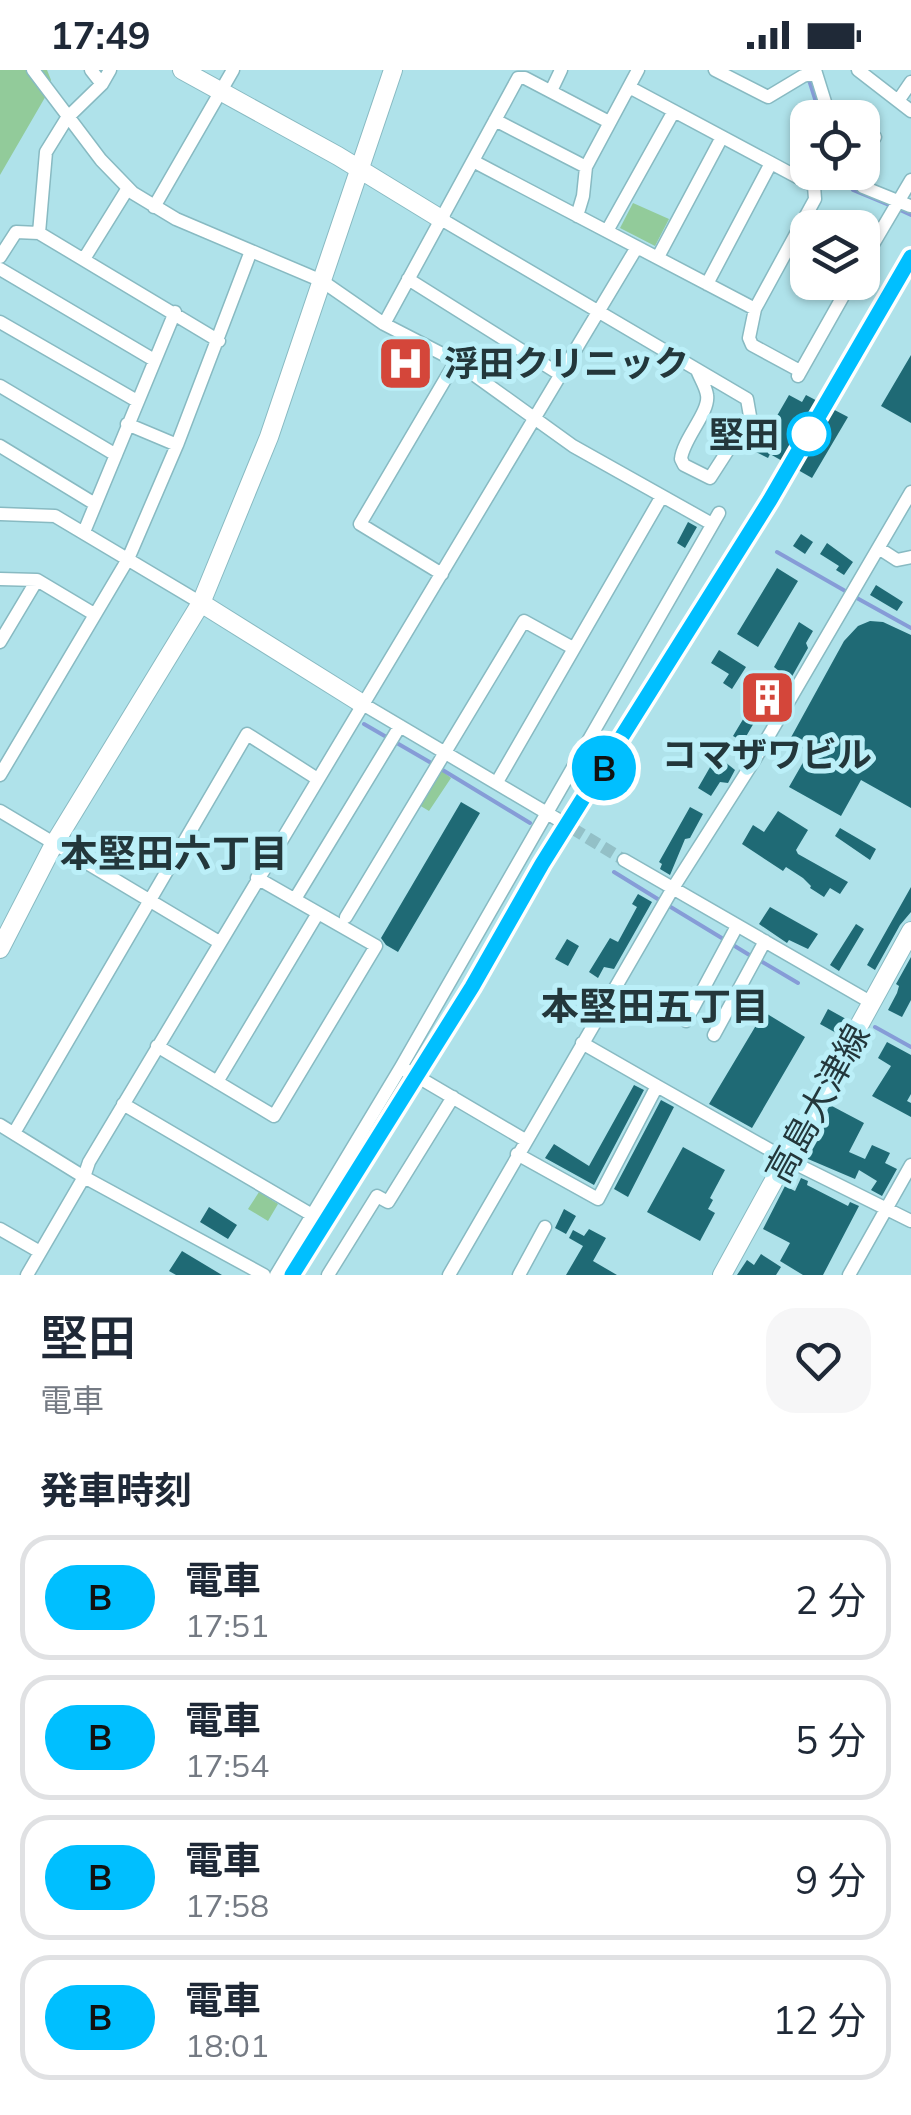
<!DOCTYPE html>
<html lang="ja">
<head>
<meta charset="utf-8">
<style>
	:root { --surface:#fff; --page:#f6f6f7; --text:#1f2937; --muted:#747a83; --line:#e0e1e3 }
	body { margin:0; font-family:Mulish,"Noto Sans JP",sans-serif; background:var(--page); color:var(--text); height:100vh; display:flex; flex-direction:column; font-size:38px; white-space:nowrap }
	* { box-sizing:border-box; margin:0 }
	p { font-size:32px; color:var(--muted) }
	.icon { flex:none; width:55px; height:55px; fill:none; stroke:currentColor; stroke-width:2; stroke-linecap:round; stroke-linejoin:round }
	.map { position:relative; height:1205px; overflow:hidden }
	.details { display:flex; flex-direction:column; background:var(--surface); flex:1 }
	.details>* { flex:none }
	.badge { padding:0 20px; border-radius:32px; font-size:35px; line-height:65px }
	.tools { position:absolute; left:790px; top:30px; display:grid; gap:20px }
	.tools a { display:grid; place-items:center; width:90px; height:90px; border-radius:20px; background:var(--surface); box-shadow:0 2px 8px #0004; font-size:50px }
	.map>.badge { position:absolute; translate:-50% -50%; box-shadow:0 0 0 5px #fff }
	h2 { padding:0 40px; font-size:38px; line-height:90px }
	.round { display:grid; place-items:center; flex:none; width:105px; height:105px; border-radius:30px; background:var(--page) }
	.summary { display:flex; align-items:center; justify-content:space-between; height:170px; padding:0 40px }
	h1 { font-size:48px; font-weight:600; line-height:75px }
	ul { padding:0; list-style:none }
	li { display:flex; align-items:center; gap:30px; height:125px; margin:0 20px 15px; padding:0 20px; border:5px solid var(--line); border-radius:30px }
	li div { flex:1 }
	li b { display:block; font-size:38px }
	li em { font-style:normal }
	li .badge { min-width:110px; font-weight:700; text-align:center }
	.status { display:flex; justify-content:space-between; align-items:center; height:70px; padding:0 50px; background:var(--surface); direction:ltr }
	.status svg { height:28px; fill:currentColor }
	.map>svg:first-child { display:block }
</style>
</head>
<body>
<div class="status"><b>17:49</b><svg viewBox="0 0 49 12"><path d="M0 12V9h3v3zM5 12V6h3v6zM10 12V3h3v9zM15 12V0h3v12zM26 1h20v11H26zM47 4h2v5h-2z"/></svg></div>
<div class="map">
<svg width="911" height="1205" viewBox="0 0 911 1205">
	<rect width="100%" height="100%" fill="#afe2ea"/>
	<path fill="#92cb9a" d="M 0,0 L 47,0 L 51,10 L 47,24 L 0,105 Z
		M 633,133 L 669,149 L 655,176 L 620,158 Z
		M 441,700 L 451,708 L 429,741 L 419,735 Z
		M 259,1122 L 278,1134 L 268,1151 L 248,1139 Z"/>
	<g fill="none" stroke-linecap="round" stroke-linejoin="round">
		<path stroke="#869cd7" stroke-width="4" d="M 809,10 L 821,48
			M 842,102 L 853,120 L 889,135
			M 898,139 L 911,145
			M 777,482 L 847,522
			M 855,527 L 911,558
			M 364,654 L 433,694
			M 441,699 L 530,753
			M 614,802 L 661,831
			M 669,836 L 725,870
			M 733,875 L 751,886
			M 759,890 L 798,913
			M 875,957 L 911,977"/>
	</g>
	<path fill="#1f6a75" d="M 911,285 L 911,353 L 881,336 Z
		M 789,325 L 802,332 L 806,325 L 848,347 L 812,408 L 770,384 L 768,388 L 756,382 Z
		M 688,452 L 697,457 L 685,478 L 677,473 Z
		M 801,464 L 813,472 L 805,484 L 793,476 Z
		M 827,473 L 853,492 L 844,505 L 836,500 L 839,496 L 820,484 Z
		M 777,498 L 798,511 L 758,577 L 737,564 Z
		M 876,515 L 903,532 L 897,541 L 870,525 Z
		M 870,551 L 883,552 L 911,565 L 911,738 L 861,710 L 841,746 L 789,717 L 809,682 L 789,671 L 844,571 L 858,556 Z
		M 799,552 L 813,561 L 806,573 L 808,578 L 790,610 L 774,597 Z
		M 719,580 L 746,597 L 732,619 L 723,613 L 729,604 L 711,593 Z
		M 764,616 L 780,626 L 763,654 L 753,648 L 761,634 L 754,630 Z
		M 745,646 L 755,651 L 744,670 L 740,670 L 733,666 Z
		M 720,688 L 735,700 L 728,713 L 720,712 L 711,726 L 698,718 L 713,692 Z
		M 461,732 L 480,743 L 398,882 L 386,875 L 381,868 Z
		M 690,737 L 703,744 L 690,768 L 685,769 L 670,805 L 660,799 L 662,794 L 659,792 Z
		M 778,741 L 808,760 L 796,780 L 798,784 L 848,812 L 840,824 L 830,818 L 824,827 L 810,818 L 811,816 L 803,808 L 786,797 L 783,801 L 742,774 L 753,755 L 764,762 Z
		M 840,758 L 876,779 L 870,790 L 835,766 Z
		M 911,817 L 911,842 L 900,855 L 875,900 L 867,895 Z
		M 638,824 L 652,832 L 614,899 L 604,897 L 598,908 L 589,902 L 610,868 L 618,872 L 637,837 L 632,834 Z
		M 770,837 L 818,864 L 808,879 L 789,870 L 787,873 L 759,854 Z
		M 856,854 L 864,859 L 839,901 L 830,895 Z
		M 567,869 L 579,876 L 568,896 L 555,889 Z
		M 911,887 L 911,930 L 902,947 L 888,940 L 897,923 L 899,916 L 896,914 Z
		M 828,939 L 846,949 L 838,964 L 820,954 Z
		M 764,942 L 805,967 L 752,1058 L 709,1034 Z
		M 887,972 L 911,985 L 911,1024 L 907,1031 L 911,1033 L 911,1047 L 872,1026 L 891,996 L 878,988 Z
		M 634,1015 L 644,1020 L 594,1115 L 545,1088 L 554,1074 L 589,1096 Z
		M 661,1030 L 674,1037 L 628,1127 L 614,1119 Z
		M 830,1035 L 864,1053 L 849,1082 L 865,1089 L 872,1075 L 890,1083 L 885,1093 L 897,1099 L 882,1126 L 871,1120 L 877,1111 L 859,1100 L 855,1109 L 808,1089 L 805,1081 Z
		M 683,1077 L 725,1100 L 710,1128 L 713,1130 L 708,1139 L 715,1143 L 700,1171 L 647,1142 Z
		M 801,1108 L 808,1111 L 807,1115 L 848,1136 L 850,1132 L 859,1136 L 823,1205 L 803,1205 L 780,1191 L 790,1173 L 763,1159 L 785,1116 L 795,1121 Z
		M 209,1137 L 237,1155 L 228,1169 L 200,1152 Z
		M 564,1139 L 576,1146 L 566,1164 L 555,1158 Z
		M 589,1159 L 606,1168 L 593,1191 L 617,1205 L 566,1205 L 583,1176 L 569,1168 L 573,1160 L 584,1166 Z
		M 182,1181 L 222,1205 L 176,1205 L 169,1201 Z
		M 761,1184 L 781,1197 L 776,1205 L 737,1205 L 747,1190 L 754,1195 Z"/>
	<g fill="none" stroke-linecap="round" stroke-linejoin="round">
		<path stroke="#93c0c7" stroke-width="12" stroke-dasharray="12 6" stroke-linecap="butt" d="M 557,749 L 624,790"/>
		<defs>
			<path id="street" d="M 33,0 L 101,90 L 133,123 L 176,149 L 322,211 L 384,254 L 452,289 L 573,376 L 712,454
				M 91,0 L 102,14
				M 715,0 L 768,27 L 803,6 L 816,3
				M 815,0 L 830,48
				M 858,0 L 911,41
				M 629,17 L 814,116 L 815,129 L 755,239 L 749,268 L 752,275 L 800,301
				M 551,21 L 561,0
				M 898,31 L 911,12
				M 495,50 L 586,97 L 638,0
				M 862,83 L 875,67
				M 473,91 L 755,239
				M 851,102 L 863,117 L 910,136
				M 154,137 L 233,0
				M 577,146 L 583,126 L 586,97
				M 441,149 L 747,329 L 750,346 L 710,408 L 684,395 L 681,389 C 683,369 710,342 707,325 C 706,317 700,308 697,300
				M 607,161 L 674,41
				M 39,163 L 46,82 L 67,48 L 102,14 L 110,0
				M 0,187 L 16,162 L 39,163 L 219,271
				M 658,187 L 722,67
				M 84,189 L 128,118
				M 862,193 L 911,110
				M 0,199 L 154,290
				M 408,209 L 561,305
				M 707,214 L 771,93
				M 0,252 L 137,331
				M 384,254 L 518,8 L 525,8 L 609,52
				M 798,306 L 851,212
				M 0,316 L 116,385
				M 127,354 L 177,375
				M 0,376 L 95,434
				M 0,444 L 55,446 L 201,533
				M 84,462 L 175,242
				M 880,479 L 897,490 L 911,487
				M 442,504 L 360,454 L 456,291
				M 0,509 L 37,510 L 94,544
				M 0,572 L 37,510
				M 361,633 L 557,749
				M 0,705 L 128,489 L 177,375 L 251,181
				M 497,712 L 662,426
				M 0,741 L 219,872
				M 624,790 L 872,933
				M 295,829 L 400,656
				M 346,847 L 524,551 L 573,578
				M 686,951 L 737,856
				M 714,965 L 765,871
				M 582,973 L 657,1016
				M 157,976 L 274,1046 L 376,876 L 257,808
				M 401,997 L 525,1070
				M 217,1012 L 318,843
				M 123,1034 L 312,1145
				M 0,1055 L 84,1107 L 264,1205
				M 14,1063 L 247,664 L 316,708
				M 517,1084 L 598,1129 L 657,1016 L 786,1089 L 911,1151
				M 0,1159 L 40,1182
				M 27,1205 L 84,1107 L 89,1092 L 637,177
				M 276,1205 L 401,997 L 719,443
				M 328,1205 L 377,1126 L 388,1132 L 453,1027
				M 449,1205 L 673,818 L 755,689 L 911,422
				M 519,1205 L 545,1157
				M 849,1205 L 911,1095"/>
			<path id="secondary" d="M 182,0 L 338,86 L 441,149
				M 201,533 L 361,633
				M 0,879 L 54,774 L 201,533 L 269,367 L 393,0
				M 722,1205 L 911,861"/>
		</defs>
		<use href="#street" stroke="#88bac2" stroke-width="15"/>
		<use href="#secondary" stroke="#88bac2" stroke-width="20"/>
		<use href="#street" stroke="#fff" stroke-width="12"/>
		<use href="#secondary" stroke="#fff" stroke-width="18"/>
		<path stroke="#58777d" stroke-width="4" stroke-dasharray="5 10" stroke-linecap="butt" d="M 292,1205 L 407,1024 L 542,793 L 769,430 L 911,187"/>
	</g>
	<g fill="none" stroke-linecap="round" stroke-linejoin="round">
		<defs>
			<path id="line" d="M 292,1205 L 472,917 L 542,794 L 770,430 L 911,187"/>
		</defs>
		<use href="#line" stroke="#fff" stroke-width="22"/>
		<use href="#line" stroke="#00bfff" stroke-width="15"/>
	</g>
	<defs>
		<symbol id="hospital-square" viewBox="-11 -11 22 22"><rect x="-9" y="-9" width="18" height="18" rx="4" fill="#d4463a" stroke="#bbeff8"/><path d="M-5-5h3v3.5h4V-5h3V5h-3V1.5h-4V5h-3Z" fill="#fff"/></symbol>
		<symbol id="building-square" viewBox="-11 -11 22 22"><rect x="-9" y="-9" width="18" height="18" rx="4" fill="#d4463a" stroke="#bbeff8"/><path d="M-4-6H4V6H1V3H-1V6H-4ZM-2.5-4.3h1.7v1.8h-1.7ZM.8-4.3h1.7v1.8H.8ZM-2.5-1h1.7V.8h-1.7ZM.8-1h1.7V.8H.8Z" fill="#fff"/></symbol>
	</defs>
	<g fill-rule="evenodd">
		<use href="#hospital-square" x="374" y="262" width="63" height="63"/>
		<use href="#building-square" x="736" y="596" width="63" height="63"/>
	</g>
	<circle fill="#fff" stroke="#00bfff" stroke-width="5" cx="809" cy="364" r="20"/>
	<g text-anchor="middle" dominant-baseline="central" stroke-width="10" stroke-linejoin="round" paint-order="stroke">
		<g font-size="35" font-weight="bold" fill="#23373b" stroke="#bbeff8" text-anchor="start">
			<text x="444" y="293">浮田クリニック</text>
			<text x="767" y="684" text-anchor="middle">コマザワビル</text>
		</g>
		<g font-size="35" font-weight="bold" fill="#23373b" stroke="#bbeff8" text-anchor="end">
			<text x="779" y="364">堅田</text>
		</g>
		<g font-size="35" fill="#23373b" stroke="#bbeff8">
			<text transform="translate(817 1033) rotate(-61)">高島大津線</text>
		</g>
		<g font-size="38" font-weight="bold" fill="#23373b" stroke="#bbeff8">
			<text x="174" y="783">本堅田六丁目</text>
			<text x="655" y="936">本堅田五丁目</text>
		</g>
	</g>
</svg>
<div class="tools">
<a><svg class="icon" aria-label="locate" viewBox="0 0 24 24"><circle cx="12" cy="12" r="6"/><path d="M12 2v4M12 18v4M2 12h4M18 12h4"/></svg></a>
<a><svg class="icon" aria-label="layers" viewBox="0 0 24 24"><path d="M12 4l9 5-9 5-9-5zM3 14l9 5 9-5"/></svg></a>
</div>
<b class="badge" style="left:604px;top:698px;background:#00bfff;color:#111">B</b>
</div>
<section class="details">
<div class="summary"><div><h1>堅田</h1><p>電車</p></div><a class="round"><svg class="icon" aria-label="heart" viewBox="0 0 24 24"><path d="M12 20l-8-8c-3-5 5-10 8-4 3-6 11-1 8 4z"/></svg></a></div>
<h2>発車時刻</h2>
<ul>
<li><span class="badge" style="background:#00bfff;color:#111">B</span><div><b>電車</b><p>17:51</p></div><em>2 分</em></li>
<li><span class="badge" style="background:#00bfff;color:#111">B</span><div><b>電車</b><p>17:54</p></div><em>5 分</em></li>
<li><span class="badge" style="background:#00bfff;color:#111">B</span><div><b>電車</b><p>17:58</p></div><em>9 分</em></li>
<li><span class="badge" style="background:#00bfff;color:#111">B</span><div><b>電車</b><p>18:01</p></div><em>12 分</em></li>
</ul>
</section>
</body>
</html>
